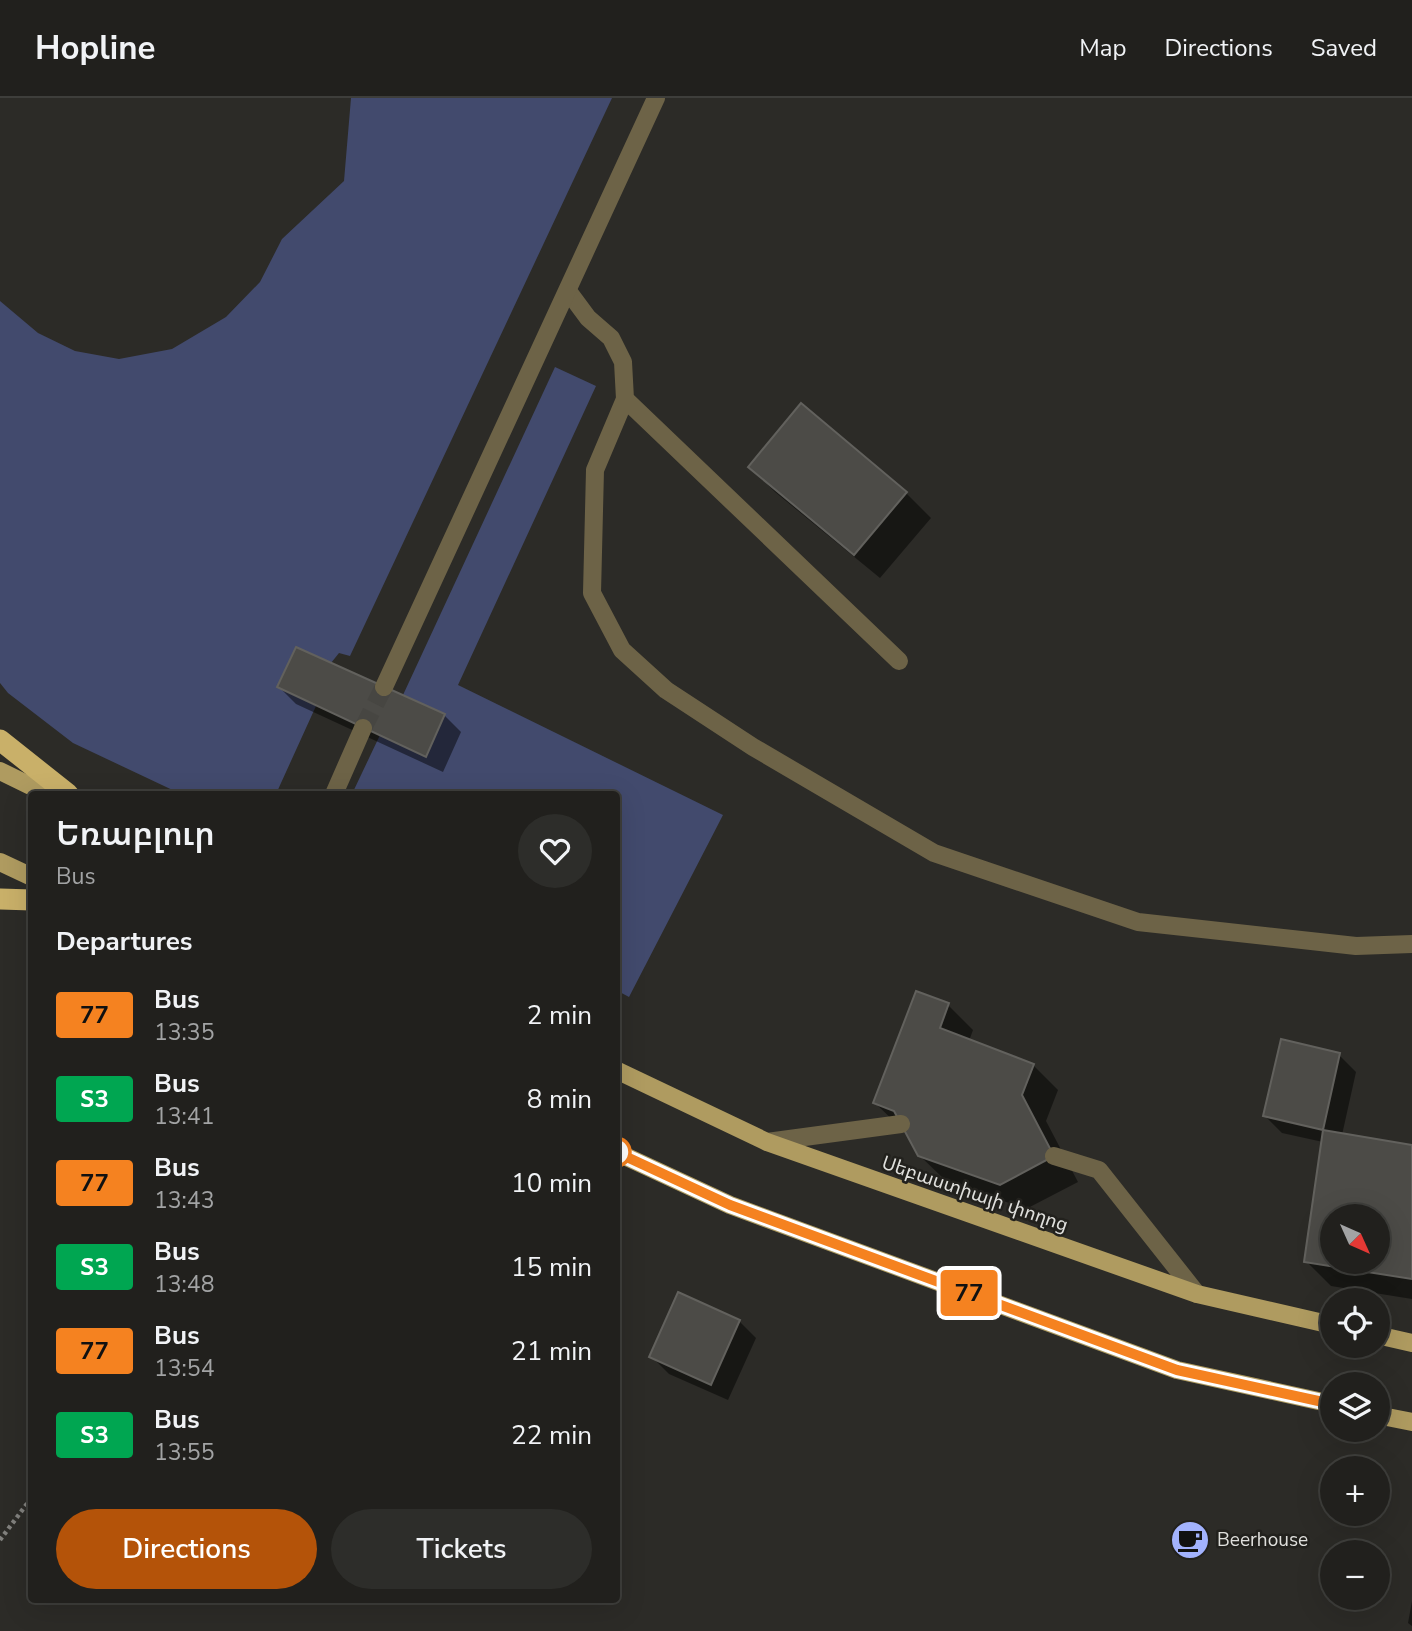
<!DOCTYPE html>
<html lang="en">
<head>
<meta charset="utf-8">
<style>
	:root { --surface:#21201d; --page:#2d2d2a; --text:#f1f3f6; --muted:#a2a3a4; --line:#3e3e3b; --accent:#b45309 }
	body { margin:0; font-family:"Nunito Sans","Noto Sans Armenian",sans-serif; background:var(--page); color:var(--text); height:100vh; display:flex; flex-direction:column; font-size:26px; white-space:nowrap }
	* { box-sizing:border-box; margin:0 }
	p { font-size:23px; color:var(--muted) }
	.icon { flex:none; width:38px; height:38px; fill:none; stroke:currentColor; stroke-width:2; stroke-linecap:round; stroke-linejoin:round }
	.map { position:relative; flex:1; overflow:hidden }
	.details { position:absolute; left:28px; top:693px; width:592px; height:812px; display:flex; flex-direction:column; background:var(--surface); border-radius:7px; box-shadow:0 7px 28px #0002,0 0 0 2px var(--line) }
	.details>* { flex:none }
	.badge { padding:0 14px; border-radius:5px; font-size:24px; line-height:46px }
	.needle { width:46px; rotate:135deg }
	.fabs { position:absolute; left:1320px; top:1106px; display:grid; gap:14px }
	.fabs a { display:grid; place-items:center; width:70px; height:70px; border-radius:50%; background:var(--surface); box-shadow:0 7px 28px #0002,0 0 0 2px var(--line); font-size:35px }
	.map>.badge { position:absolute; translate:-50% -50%; box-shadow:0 0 0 4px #fff }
	h2 { padding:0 28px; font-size:26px; line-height:63px }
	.round { display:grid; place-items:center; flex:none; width:74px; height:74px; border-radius:37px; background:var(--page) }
	.headline { display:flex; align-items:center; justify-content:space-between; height:119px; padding:0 28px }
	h1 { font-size:33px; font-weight:600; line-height:52px }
	.cta { display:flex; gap:14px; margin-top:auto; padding:14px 28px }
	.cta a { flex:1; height:80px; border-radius:42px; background:var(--accent); color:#fff; font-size:28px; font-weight:600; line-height:80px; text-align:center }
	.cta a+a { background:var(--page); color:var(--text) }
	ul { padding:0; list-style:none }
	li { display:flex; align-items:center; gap:21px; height:84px; padding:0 28px }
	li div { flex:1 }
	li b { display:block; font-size:26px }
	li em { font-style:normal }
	li .badge { min-width:77px; font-weight:700; text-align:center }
	header { display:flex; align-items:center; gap:42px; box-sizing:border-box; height:98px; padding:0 35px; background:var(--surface); border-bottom:2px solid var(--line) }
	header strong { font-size:33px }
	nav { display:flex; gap:38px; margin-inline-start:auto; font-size:24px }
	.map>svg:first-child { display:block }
</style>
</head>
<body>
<header>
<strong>Hopline</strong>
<nav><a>Map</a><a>Directions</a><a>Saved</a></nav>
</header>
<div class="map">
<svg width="1412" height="1533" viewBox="0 0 1412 1533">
	<rect width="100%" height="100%" fill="#2c2b27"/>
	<path fill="#424a6d" d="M 351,0 L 612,0 L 350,558 L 339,555 L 331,565 L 296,549 L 277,589 L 316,608 L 276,696 L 181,696 L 73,645 L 8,595 L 0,585 L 0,203 L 38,235 L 75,253 L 119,261 L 172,251 L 226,219 L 260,184 L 282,141 L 344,83 Z
		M 555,269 L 596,288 L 458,587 L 723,717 L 629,899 L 616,892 L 616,696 L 352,696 L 380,637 L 427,658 L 445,616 L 403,597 Z"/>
	<path fill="#0007" fill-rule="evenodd" d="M 750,369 L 906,395 L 931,420 L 880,480 L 775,394 Z
		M 279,589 L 444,617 L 461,634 L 443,674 L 296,606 Z
		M 948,907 L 973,932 L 969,943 L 1033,967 L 1058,992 L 1046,1023 L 1078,1084 L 1026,1111 L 945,1082 L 919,1057 L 906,1032 L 900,1029 L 875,1005 Z
		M 1339,957 L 1356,974 L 1342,1037 L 1412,1048 L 1412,1201 L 1331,1188 L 1306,1163 L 1323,1044 L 1282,1035 L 1265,1018 ZM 1332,1118 L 1377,1118 L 1377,1164 L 1332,1164 Z
		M 739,1223 L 756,1240 L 728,1302 L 669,1276 L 652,1259 Z
		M 1412,1503 L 1412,1528 L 1408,1525 Z"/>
	<path fill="#4c4b47" stroke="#62615d" stroke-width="2" fill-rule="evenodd" d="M 801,305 L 907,394 L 854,457 L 748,369 Z
		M 296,549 L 445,616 L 426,659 L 277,589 Z
		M 916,893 L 949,905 L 940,930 L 1034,966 L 1022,997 L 1054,1058 L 1000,1087 L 918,1058 L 894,1013 L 873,1005 Z
		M 1281,941 L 1340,955 L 1323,1032 L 1263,1018 Z
		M 1323,1032 L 1412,1047 L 1412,1181 L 1304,1164 ZM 1332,1118 L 1377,1118 L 1377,1164 L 1332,1164 Z
		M 678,1194 L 740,1222 L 711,1287 L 649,1259 Z"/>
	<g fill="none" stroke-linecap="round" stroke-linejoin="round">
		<path stroke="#474642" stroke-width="18" stroke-dasharray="18 9" stroke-linecap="butt" d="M 363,630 L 384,589"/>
		<path stroke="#81807d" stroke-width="4.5" stroke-dasharray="3.5 3.5" stroke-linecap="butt" d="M 0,1442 L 32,1399"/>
		<path stroke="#6d6347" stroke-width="18" d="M 568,193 L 588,220 L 611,240 L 623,264 L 625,301 L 595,372 L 592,495 L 622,552 L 666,592 L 753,649 L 934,755 L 1138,824 L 1356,848 L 1412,846
			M 625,301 L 899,563
			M 767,1044 L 901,1026
			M 1054,1058 L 1099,1072 L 1197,1196"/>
		<path stroke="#6d6347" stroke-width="18" d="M 384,589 L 656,0
			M 334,696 L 363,630"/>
		<path stroke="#af9b60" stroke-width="18" d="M 0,673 L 47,696
			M 0,764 L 32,779
			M 616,972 L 767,1044 L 1197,1196 L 1332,1227
			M 616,1054 L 730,1107 L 1177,1272 L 1332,1306
			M 1377,1237 L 1412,1245
			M 1377,1317 L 1412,1324"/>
		<path stroke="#c9b069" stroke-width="21" d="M 0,642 L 68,696
			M 0,801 L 32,802"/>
	</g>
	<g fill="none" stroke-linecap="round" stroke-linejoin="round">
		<defs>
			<path id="line" d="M 616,1054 L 730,1107 L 1177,1272 L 1332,1306"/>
		</defs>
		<use href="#line" stroke="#fff" stroke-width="16"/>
		<use href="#line" stroke="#f58220" stroke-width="10"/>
	</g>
	<defs>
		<symbol id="cafe-disc" viewBox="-11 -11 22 22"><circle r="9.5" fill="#a2b2fd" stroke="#22211d"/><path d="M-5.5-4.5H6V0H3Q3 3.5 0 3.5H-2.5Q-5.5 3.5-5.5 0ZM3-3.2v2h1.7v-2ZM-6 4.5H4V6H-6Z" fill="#111"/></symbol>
	</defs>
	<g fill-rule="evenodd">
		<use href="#cafe-disc" x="1168" y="1420" width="44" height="44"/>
	</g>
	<circle fill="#fff" stroke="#f58220" stroke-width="3.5" cx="616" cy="1054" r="14"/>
	<g text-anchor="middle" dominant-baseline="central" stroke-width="5" stroke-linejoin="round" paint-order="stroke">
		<g font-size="19" fill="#dfdfdc" stroke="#22211d">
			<text transform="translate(975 1096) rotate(19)">Սեբաստիայի փողոց</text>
		</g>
		<g font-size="19" fill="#dfdfdc" stroke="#22211d" text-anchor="start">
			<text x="1217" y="1442">Beerhouse</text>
		</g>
	</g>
</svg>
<div class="fabs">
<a><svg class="needle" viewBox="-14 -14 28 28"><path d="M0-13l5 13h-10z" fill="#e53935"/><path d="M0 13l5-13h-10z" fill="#a2a3a4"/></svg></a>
<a><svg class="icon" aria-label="locate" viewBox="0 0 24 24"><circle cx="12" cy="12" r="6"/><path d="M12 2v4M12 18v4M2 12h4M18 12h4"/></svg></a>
<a><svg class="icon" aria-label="layers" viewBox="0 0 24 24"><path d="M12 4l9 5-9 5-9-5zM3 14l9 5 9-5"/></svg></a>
<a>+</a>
<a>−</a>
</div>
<b class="badge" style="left:969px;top:1195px;background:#f58220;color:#111">77</b>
<section class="details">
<div class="headline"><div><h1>Եռաբլուր</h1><p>Bus</p></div><a class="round"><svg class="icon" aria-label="heart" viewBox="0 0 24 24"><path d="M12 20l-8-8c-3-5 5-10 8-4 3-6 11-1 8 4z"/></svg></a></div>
<h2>Departures</h2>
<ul>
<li><span class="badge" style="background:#f58220;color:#111">77</span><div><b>Bus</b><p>13:35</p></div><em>2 min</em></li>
<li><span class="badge" style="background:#00a651;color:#fff">Տ3</span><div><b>Bus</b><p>13:41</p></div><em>8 min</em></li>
<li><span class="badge" style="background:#f58220;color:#111">77</span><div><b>Bus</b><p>13:43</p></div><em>10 min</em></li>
<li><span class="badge" style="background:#00a651;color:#fff">Տ3</span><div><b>Bus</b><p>13:48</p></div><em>15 min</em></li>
<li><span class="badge" style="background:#f58220;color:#111">77</span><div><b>Bus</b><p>13:54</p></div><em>21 min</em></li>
<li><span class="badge" style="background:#00a651;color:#fff">Տ3</span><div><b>Bus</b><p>13:55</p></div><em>22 min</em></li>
</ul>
<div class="cta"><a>Directions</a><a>Tickets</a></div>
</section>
</div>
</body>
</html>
